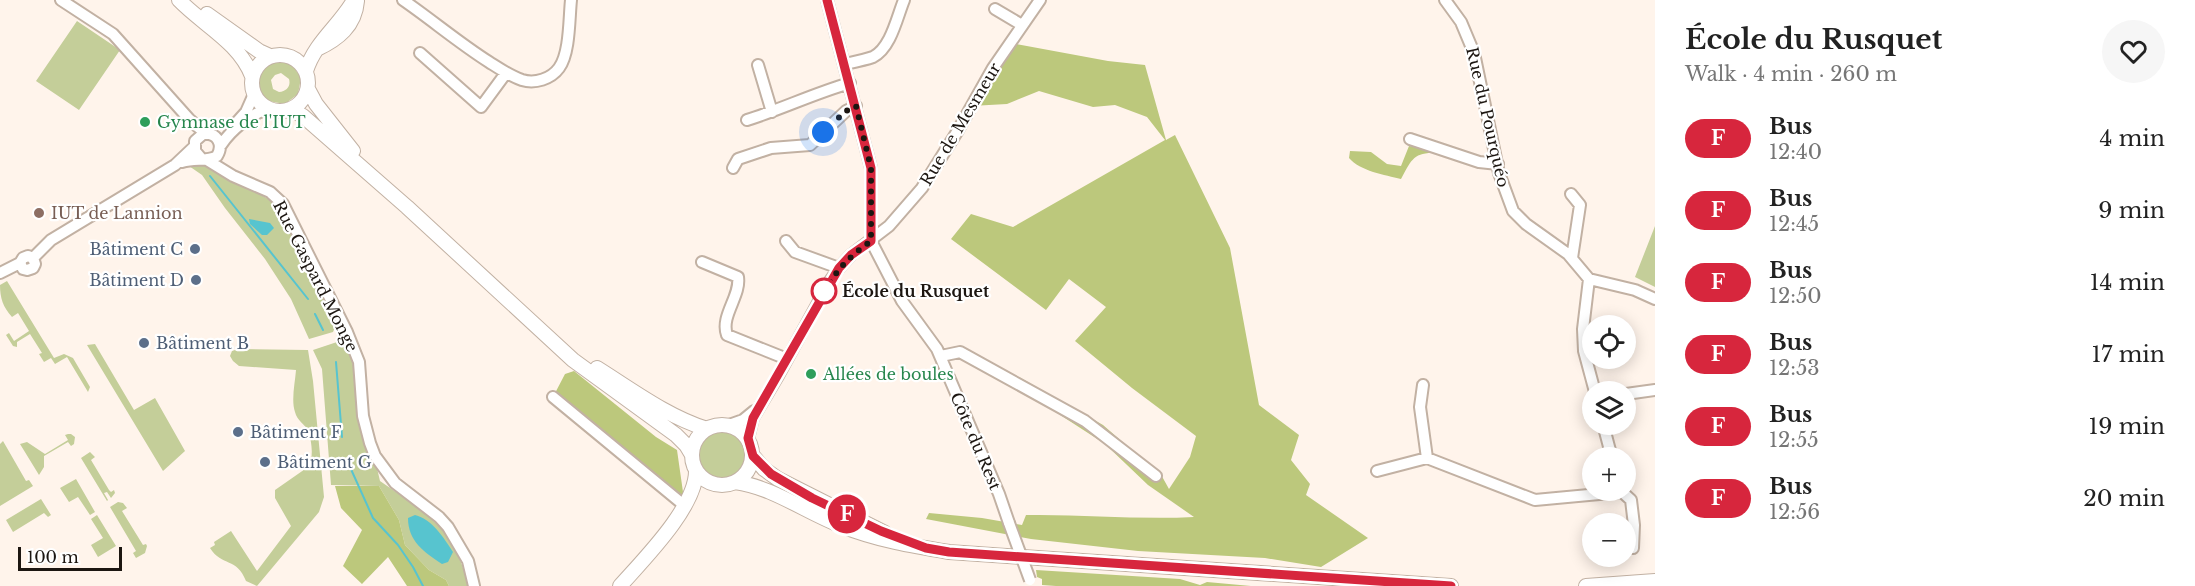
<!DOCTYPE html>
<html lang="en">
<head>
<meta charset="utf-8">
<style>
	:root { --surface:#fff; --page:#f6f6f6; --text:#222; --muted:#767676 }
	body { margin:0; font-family:"Libre Baskerville",serif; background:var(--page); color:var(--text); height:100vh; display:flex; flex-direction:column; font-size:22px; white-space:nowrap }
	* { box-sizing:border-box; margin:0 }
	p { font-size:20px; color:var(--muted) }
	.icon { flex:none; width:33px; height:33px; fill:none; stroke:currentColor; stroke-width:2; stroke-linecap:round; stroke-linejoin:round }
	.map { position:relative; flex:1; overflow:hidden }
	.side { display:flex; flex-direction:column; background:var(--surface); width:540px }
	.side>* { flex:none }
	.badge { padding:0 12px; border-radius:20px; font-size:21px; line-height:39px }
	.tools { position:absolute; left:1582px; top:315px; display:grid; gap:12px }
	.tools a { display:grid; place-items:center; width:54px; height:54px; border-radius:50%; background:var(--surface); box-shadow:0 3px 15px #0003; font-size:30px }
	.scale { position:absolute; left:18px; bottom:15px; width:104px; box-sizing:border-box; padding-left:6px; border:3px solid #1c1611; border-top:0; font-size:16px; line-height:21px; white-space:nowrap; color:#1c1611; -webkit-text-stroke:4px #fff; paint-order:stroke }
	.you { position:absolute; width:30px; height:30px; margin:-15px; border:4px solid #fff; border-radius:50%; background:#1a73e8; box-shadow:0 0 0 9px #1a73e833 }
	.map>.badge { position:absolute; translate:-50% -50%; box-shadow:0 0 0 3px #fff }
	.round { display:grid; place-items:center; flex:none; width:63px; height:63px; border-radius:32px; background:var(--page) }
	.head { display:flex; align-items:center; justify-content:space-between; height:102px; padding:0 30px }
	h1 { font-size:28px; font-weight:700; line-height:45px }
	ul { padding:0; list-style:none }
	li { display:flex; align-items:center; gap:18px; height:72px; padding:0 30px }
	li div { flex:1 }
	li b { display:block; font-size:22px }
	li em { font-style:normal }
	li .badge { min-width:66px; font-weight:700; text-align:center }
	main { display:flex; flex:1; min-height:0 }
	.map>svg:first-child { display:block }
</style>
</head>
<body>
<main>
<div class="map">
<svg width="1655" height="586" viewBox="0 0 1655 586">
	<rect width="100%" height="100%" fill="#fff4eb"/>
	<path fill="#c4ce99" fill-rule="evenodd" d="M 77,21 L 120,50 L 79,110 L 36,81 Z
		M 276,61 L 292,64 L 301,78 L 298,94 L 285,104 L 268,101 C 254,88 257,68 276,61 ZM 281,73 L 289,79 C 291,86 287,91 279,92 L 273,89 L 271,80 L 275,75 Z
		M 200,163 C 214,167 221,176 233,182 C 248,190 262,194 276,204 L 336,325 L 333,332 L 309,339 L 291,299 L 265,259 L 225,208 L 202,175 L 189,166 Z
		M 1655,226 L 1655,287 L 1635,277 Z
		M 7,281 L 54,358 L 64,354 L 73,358 L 90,387 L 88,392 L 67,357 L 55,364 L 51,358 L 44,362 L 39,354 L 42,353 L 30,334 L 17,342 L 17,347 L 13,346 L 6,335 L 9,333 L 14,341 L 29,331 L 18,313 L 12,317 C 3,307 0,298 0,285 Z
		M 343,340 L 352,361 L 380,481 C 425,512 456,529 468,586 L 449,586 L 446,580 L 429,570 L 405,545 L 399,520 L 379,486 L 331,485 L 322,369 L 313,350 Z
		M 95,344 L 134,410 L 155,398 L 185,451 L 163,471 L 87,345 Z
		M 238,349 L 308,350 L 313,381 L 324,497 L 319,512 L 257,586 L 246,581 C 237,557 222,567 210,548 L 215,545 L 214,542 L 231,531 L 257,571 L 291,526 L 275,498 L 275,490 L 308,467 C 314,459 312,441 308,431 C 305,424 297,421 295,412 C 291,400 295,383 296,370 L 239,366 L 233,361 L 230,356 L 232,351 Z
		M699 455a24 24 0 1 1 48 0a24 24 0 1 1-48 0Z
		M 68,434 L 71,434 L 75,437 L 74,444 L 71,446 L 68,442 L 44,456 L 44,467 L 39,475 L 20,444 L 27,442 L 45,454 L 68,440 L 65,435 Z
		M 3,441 L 26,481 L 29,480 L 33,486 L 0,506 L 0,444 Z
		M 90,452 L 95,457 L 91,460 L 109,490 L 111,492 L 114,490 L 115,493 L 111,498 L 107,492 L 104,493 L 108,500 L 107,501 L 81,458 Z
		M 76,479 L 95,512 L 90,515 L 78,497 L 69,502 L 60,488 Z
		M 41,499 L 51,515 L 48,517 L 44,513 L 13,532 L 6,520 Z
		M 118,502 L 123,503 L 127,508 L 122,511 L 143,545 L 146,544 L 147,546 L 145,553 L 136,558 L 133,553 L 136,551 L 110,507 Z
		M 97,515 L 116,546 L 98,557 L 91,545 L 103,538 L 91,519 Z"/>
	<path fill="#bcc87c" d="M 1010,43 L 1108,61 L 1145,65 L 1166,140 L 1175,135 L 1230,248 L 1259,405 L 1299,435 L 1291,460 L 1310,484 L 1306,495 L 1368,538 L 1321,567 L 1265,558 L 1138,551 L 1031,539 L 926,519 L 929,513 L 982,518 L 1022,525 L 1026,515 C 1082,514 1138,520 1194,517 L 1148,485 L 1105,444 L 1017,387 L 1019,377 L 1103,425 L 1141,458 L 1159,471 L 1169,489 L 1190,457 L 1196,436 L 1132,388 L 1075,341 L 1106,307 L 1069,279 L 1046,310 L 951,239 L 971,214 L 1013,227 L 1165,140 L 1147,117 L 1115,105 L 1093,107 L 1039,91 L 1007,104 L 971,106 Z
		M 1409,146 L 1418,147 L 1435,153 C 1413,152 1411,161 1401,179 C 1385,175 1360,171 1349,158 L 1350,151 L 1371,152 L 1387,164 L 1401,166 Z
		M 574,371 L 656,437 L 677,450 L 685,506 L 553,397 L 565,374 Z
		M 335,486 L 379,486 L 399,520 L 405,545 L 429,570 L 446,580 L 449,586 L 407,586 L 388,557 L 362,584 L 343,566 L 362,530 L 341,508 Z
		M 1036,570 L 1180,579 L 1200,585 L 1207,582 L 1251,586 L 1056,586 L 1042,585 L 1042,579 L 1037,577 Z"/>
	<path fill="#57c4cf" d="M 249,219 L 270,223 L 274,228 L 267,235 L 262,235 L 250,224 Z
		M 415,515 C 432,519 444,538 453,552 L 448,562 L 442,564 C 424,552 408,541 408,518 Z"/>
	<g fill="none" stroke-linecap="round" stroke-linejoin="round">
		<path stroke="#57c4cf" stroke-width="2" d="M 210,176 L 308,299
			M 315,314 L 323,330
			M 336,362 L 342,437
			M 350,467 L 373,518 L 398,545 L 413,567 L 423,586"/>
		<defs>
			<path id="minor" d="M 61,0 L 113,34 L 189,119 L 206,134
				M 403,0 C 432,20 459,43 489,62 C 500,69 510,76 522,80 C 535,84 551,79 559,68 C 570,53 569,19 571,0
				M 827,0 L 871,168 L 871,241 L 902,301 L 937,349 L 999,494 L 1009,523
				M 1445,0 L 1461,22 L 1474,53 L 1499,173 L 1513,211 L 1526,224 L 1568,254 L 1589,279 L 1635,290 L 1655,299
				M 995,9 L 1022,25
				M 420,53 L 481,107 L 506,73
				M 845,64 C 854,62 864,60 873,57 C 891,48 897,17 904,0
				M 758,65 L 772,112
				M 747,120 C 782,109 815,93 850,83
				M 237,122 L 246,112 L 254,94
				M 1410,139 L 1479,162 L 1498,164
				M 221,145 C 231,130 251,113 269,109
				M 207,160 L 233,176 L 270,192 L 283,204 L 347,332 L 359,362 L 363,416 L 370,443 L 375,456 L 395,483 L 439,517 L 448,527 L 468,561 L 474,586
				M 182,162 C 195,158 208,162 217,156 C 224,144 217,132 203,134 L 195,141 L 195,151 L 201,158
				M 733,168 L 738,159 L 771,148 L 810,145 L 846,111 L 856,106
				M 1571,194 L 1580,205 L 1572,258
				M 786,241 L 795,252 L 839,268
				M 33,258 L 28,256 L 23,258 L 20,263 L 23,269 L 27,270 L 33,268 L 35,264 L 33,258 L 51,240 L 175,165 L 194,147
				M 702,262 L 738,277 C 741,296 720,316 727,335 L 787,359
				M 0,273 L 20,263
				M 1589,279 L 1583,329 L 1584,351 L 1595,392
				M 941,356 L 960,352 L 1085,421 L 1156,476
				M 1423,385 L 1420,407 L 1427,458
				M 1626,394 L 1655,390
				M 553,397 L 685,506
				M 1603,424 L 1612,458
				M 729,425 L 743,420 L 754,411
				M 748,439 L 753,418 L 778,376 L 830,281 L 839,268 L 851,255 L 889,226 L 922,188 L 957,132 L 993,68 L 1040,0
				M 1377,471 L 1427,458 L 1535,500 L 1621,492
				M 1620,490 L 1631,500 L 1634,525 L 1633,548"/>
			<path id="major" d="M 179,0 C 203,25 239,42 252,76
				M 207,14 L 259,51 L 270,56
				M 317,49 C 338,39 355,26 357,1
				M252 83a28 28 0 1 1 56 0a28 28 0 1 1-56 0Z
				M 306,71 C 315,42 340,25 354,0
				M 308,89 L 316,104 L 353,151
				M 290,109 L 303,116 L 407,207 L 573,360 L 676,435 L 686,445 L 692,455
				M 597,368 C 632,390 668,417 707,429
				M692 455a30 30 0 1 1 60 0a30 30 0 1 1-60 0Z
				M 753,456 L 764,469 L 778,479 L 885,533
				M 735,482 C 773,487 807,513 842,526 C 877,540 913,546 949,552 L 1451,586
				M 620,586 C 644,559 697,506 696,470
				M 1586,586 L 1655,581"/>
		</defs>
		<use href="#minor" stroke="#c2b1a3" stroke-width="14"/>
		<use href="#major" stroke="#c2b1a3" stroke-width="16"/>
		<use href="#minor" stroke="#fff" stroke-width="10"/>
		<use href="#major" stroke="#fff" stroke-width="14"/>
		<defs>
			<path id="minor-bridge" d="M 1009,523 L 1030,580"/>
		</defs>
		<use href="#minor-bridge" stroke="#c2b1a3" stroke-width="14" stroke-linecap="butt"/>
		<use href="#minor-bridge" stroke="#fff" stroke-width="10"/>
	</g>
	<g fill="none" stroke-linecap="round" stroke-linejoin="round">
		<defs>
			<path id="line" d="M 827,0 L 871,168 L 871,241 L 851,255 L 839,268 L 753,418 L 748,438 L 753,456 L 771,474 L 812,498 L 881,531 L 926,548 L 949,552 L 1451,586"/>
		</defs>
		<use href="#line" stroke="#fff" stroke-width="14"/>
		<use href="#line" stroke="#d7263d" stroke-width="9"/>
		<path stroke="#1c1611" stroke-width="6" stroke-dasharray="0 10.8" d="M 823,132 L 846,111 L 856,106 L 871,168 L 871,241 C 846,259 834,273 819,300 L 824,291"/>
	</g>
	<g fill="#2e9e5b" stroke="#fff" stroke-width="2">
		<circle cx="145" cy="122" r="6"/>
		<circle cx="811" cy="374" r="6"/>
	</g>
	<circle fill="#8d6e63" stroke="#fff" stroke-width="2" cx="39" cy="213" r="6"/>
	<g fill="#5c6f8a" stroke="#fff" stroke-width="2">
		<circle cx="195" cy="249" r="6"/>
		<circle cx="196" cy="280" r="6"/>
		<circle cx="144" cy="343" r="6"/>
		<circle cx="238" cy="432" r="6"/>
		<circle cx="265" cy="462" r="6"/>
	</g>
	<circle fill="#fff" stroke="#d7263d" stroke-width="3" cx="824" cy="291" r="12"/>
	<g text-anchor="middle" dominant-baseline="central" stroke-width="4.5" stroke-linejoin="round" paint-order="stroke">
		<g font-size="16" fill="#1c1611" stroke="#fff">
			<text transform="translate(1488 117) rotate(77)">Rue du Pourquéo</text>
			<text transform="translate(960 124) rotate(-59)">Rue de Mesmeur</text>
			<text transform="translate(316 276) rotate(63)">Rue Gaspard Monge</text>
			<text transform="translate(976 441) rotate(67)">Côte du Rest</text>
		</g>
		<g font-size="16" fill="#27864d" stroke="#fff" text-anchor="start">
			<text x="157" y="122">Gymnase de l'IUT</text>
			<text x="823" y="374">Allées de boules</text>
		</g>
		<g font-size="16" fill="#785e54" stroke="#fff" text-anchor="start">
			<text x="51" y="213">IUT de Lannion</text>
		</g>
		<g font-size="16" fill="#4e5e75" stroke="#fff" text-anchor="start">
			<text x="183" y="249" text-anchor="end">Bâtiment C</text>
			<text x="184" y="280" text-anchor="end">Bâtiment D</text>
			<text x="156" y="343">Bâtiment B</text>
			<text x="250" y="432">Bâtiment F</text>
			<text x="277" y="462">Bâtiment G</text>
		</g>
		<g font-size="16" font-weight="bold" fill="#1c1611" stroke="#fff" text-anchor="start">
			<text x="842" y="291">École du Rusquet</text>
		</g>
	</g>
</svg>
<div class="tools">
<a><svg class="icon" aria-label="locate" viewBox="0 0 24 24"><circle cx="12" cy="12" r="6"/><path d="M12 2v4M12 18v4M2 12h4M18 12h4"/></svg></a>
<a><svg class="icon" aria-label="layers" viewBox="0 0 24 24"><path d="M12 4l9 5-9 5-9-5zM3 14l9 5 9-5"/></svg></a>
<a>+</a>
<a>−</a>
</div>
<div class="scale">100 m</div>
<div class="you" style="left:823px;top:132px"></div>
<b class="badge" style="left:847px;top:514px;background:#d7263d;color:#fff">F</b>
</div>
<section class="side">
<div class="head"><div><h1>École du Rusquet</h1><p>Walk · 4 min · 260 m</p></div><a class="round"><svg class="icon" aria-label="heart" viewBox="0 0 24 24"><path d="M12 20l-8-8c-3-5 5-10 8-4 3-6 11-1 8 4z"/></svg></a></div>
<ul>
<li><span class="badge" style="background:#d7263d;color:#fff">F</span><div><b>Bus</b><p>12:40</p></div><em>4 min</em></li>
<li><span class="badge" style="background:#d7263d;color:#fff">F</span><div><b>Bus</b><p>12:45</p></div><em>9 min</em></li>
<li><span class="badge" style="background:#d7263d;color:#fff">F</span><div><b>Bus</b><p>12:50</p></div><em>14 min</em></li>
<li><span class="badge" style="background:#d7263d;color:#fff">F</span><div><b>Bus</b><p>12:53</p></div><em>17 min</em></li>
<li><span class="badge" style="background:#d7263d;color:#fff">F</span><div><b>Bus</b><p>12:55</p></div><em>19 min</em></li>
<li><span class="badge" style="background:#d7263d;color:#fff">F</span><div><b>Bus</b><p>12:56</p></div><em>20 min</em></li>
</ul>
</section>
</main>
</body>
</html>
